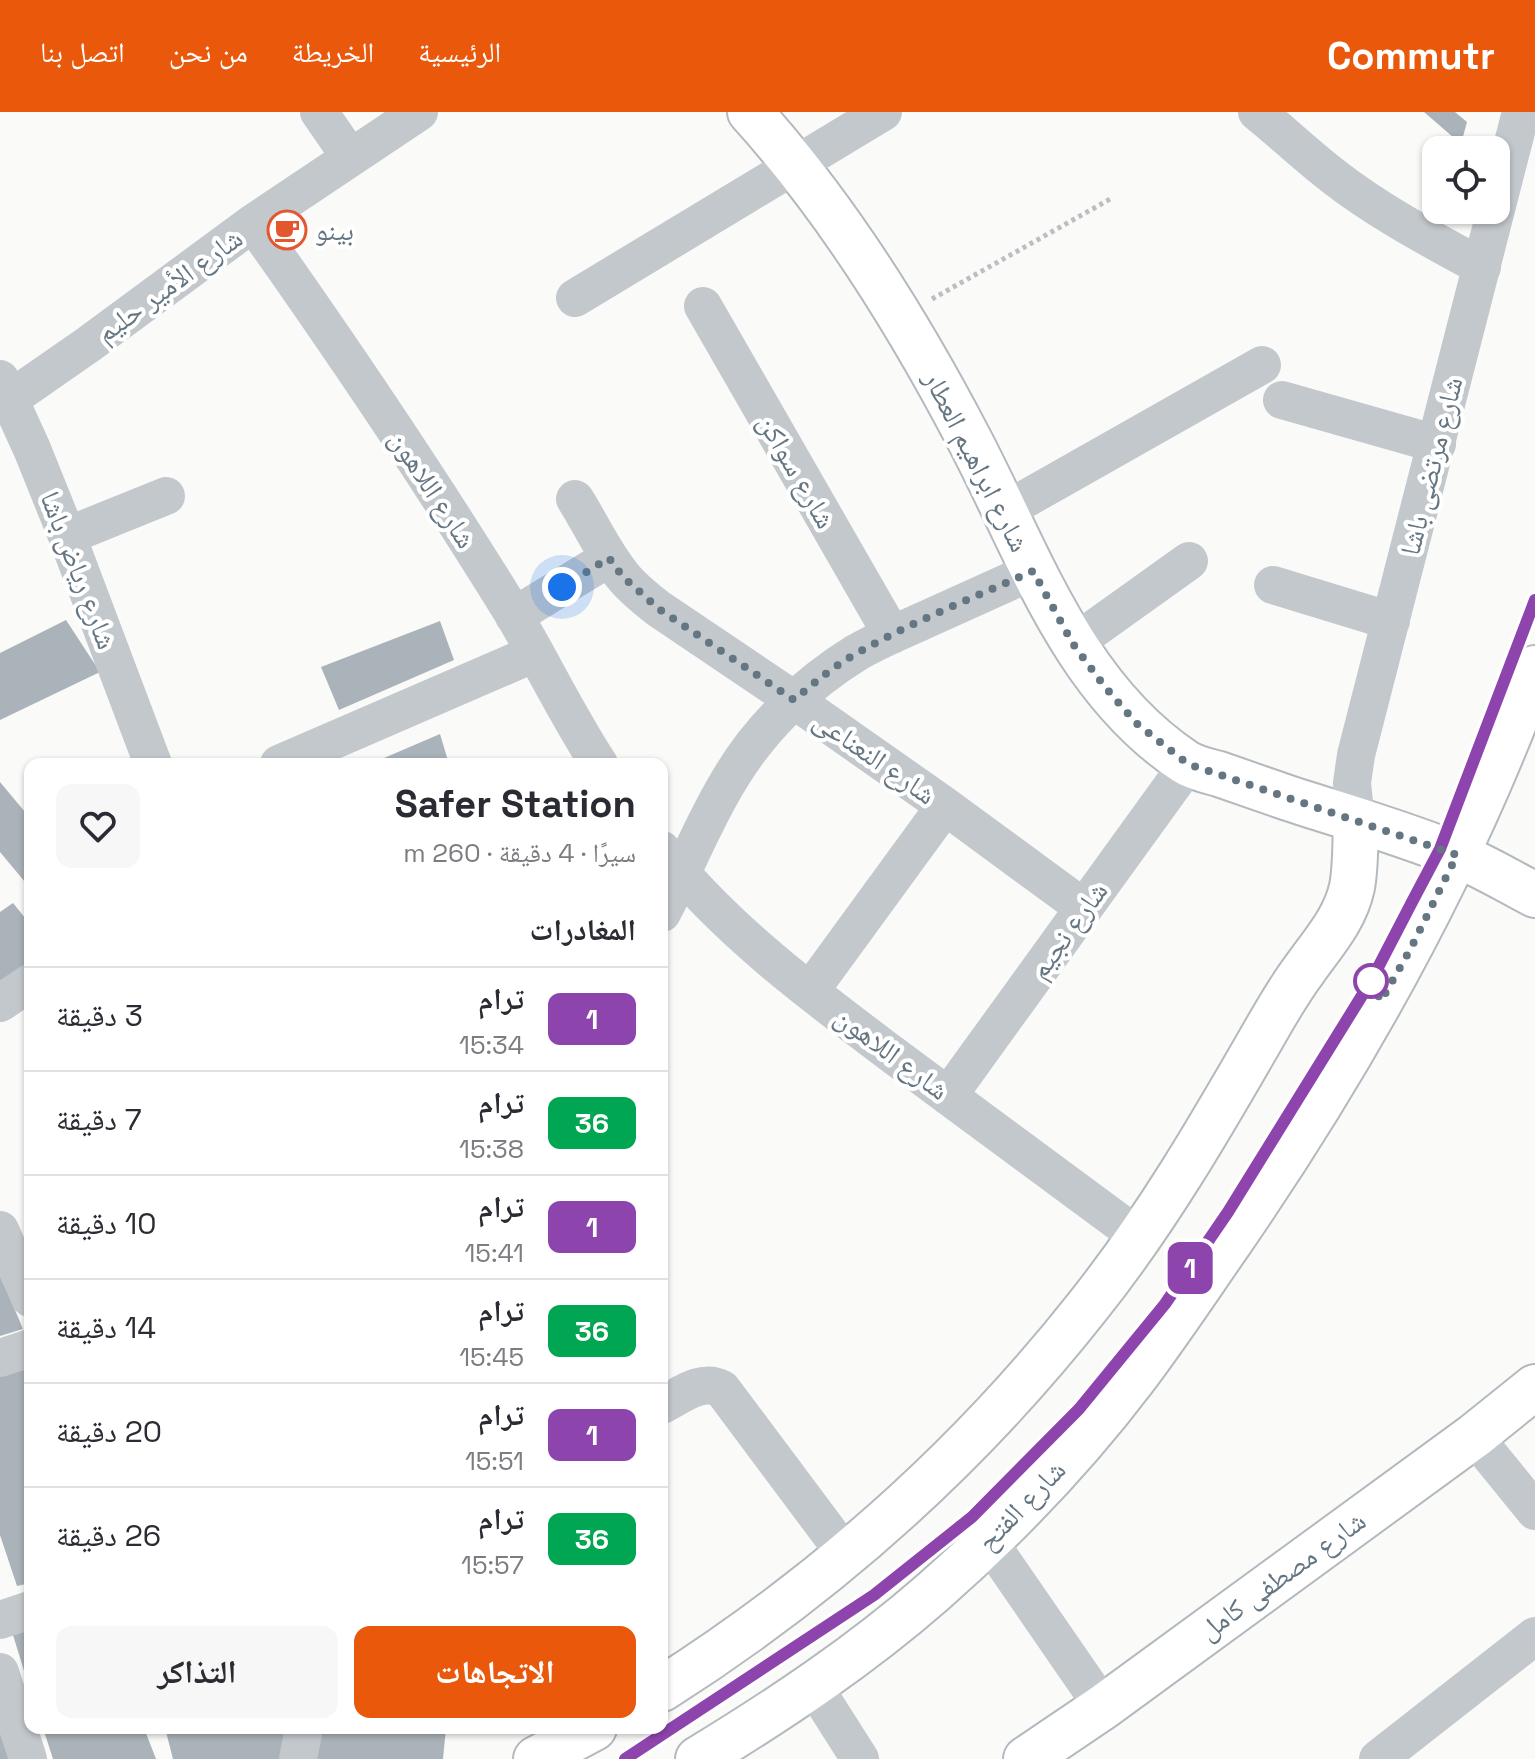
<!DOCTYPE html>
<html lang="ar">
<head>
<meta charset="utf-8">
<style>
	:root { --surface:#fff; --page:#f7f7f7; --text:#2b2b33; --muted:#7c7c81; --line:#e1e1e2; --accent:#ea580c }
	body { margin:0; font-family:"Space Grotesk","Noto Naskh Arabic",sans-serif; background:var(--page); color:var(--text); direction:rtl; height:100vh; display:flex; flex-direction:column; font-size:30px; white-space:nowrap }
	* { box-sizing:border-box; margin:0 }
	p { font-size:26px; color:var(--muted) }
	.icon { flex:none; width:44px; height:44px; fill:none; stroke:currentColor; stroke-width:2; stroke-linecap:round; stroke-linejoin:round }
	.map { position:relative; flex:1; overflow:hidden; direction:ltr }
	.side { position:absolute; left:24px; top:646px; width:644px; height:976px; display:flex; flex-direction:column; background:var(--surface); border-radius:16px; box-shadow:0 2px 6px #0004; direction:rtl }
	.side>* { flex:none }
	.badge { padding:0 16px; border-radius:12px; font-size:28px; line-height:52px }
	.tools { position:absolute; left:1422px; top:24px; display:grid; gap:16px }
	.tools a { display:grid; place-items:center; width:88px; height:88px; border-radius:16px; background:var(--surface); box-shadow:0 2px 6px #0004; font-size:40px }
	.you { position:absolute; width:40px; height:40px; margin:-20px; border:6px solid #fff; border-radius:50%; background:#1a73e8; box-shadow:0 0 0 12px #1a73e833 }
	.map>.badge { position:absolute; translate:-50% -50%; box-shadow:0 0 0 4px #fff }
	h2 { padding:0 32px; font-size:30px; line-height:72px }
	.round { display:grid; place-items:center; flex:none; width:84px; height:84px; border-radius:16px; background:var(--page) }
	.headline { display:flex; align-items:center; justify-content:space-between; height:136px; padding:0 32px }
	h1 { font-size:38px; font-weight:700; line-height:60px }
	.button { display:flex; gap:16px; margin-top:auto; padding:16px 32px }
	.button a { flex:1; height:92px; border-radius:16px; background:var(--accent); color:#fff; font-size:32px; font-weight:700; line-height:92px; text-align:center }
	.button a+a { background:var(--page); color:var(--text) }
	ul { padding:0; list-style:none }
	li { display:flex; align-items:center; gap:24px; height:104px; padding:0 32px; border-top:2px solid var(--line) }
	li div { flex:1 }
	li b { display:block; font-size:30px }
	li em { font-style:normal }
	li .badge { min-width:88px; font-weight:700; text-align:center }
	header { display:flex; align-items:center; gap:48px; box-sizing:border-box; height:112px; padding:0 40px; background:var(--accent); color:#fff }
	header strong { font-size:38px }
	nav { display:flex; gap:44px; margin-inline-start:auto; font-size:28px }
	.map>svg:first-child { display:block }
</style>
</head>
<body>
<header>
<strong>Commutr</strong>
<nav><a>الرئيسية</a><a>الخريطة</a><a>من نحن</a><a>اتصل بنا</a></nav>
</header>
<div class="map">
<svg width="1535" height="1647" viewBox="0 0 1535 1647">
	<rect width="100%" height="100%" fill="#fafaf8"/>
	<path fill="#aab3b9" d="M 1424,0 L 1455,0 L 1467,10 L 1461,32 Z
		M 66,508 L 100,560 L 0,608 L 0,541 Z
		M 440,509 L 454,548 L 339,598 L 321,555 Z
		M 440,622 L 449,652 L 370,652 Z
		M 0,670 L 30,706 L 30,776 L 0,740 Z
		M 13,791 L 30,812 L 30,850 L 0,873 L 0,800 Z
		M 0,1162 L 23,1217 L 0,1224 Z
		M 24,1255 L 30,1275 L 30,1471 L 17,1474 L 0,1423 L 0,1264 Z
		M 30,1518 L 30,1575 L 29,1575 L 13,1523 Z
		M 43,1616 L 144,1616 L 156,1647 L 53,1647 Z
		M 165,1616 L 294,1616 L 289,1647 L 173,1647 Z
		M 314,1616 L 446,1616 L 443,1647 L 306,1647 Z
		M 0,1618 L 10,1647 L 0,1647 Z"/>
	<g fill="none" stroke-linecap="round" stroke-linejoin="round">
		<defs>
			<path id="secondary" d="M 750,0 C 837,96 909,212 969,327 C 1029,441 1072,575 1185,650 C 1194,656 1208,659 1219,662 C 1242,670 1265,678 1288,686 C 1343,704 1400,720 1454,742 C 1482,753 1508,769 1535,783
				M 662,1577 C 824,1474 969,1345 1088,1194 C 1156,1109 1211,1014 1265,920 C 1277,899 1289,878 1304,858 C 1322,832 1345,808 1352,775 C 1356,754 1355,731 1356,709
				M 536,1647 L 594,1616
				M 698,1647 C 780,1597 860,1544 933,1480 C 1006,1416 1076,1343 1135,1265 C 1169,1220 1200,1173 1232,1127 C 1355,948 1461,759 1535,556
				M 1026,1647 L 1103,1595 L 1474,1324 L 1535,1275"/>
		</defs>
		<use href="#secondary" stroke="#b3babf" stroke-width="48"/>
		<path stroke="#bbbfc2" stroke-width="5" stroke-dasharray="4 4" stroke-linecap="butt" d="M 932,187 L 1112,86"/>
		<path stroke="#c3c8cc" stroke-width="38" d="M 319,0 L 350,45
			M 1257,0 C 1283,21 1307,44 1333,64 C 1379,100 1431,127 1482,155
			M 253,111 C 343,238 430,367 512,500 C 542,550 567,603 599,652
			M 575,186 L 883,0
			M 703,194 L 892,523
			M 0,267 L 32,337 L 67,424 L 153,652
			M 1282,288 L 1437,332
			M 0,294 L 89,232 L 253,111 L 419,0
			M 575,387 C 591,412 603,440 622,463 C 632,476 646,487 659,497 L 794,588 L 945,694 L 1084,796
			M 1004,399 L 1262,253
			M 67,424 L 166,384
			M 1273,473 L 1391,509
			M 514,504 L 609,446
			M 1073,532 L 1189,449
			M 279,652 L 535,541
			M 1356,709 L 1352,671 L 1356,643 L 1521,0
			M 662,738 C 726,818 808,879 889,940 C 972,1002 1055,1063 1139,1125
			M 662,801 C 686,756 704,708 731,665 C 761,615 806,572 856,541 C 878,528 903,518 927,507 C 962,491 997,475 1033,459
			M 810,879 L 945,694
			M 0,891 L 30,871
			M 948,984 L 1188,652
			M 0,1118 L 30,1186
			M 0,1246 L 30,1236
			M 662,1293 C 680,1284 701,1266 722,1277 L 846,1443
			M 1474,1324 L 1535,1399
			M 988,1428 L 1103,1595
			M 0,1508 L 30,1498
			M 0,1560 L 28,1647
			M 813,1573 L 860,1647
			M 298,1647 L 304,1616
			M 1378,1647 L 1535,1524"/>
		<use href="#secondary" stroke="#fff" stroke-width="44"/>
	</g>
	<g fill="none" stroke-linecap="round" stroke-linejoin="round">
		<defs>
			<path id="line" d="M 625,1647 L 874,1483 L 972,1405 L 1079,1297 L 1165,1192 L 1228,1100 L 1371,869 L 1412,790 L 1440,737 L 1535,488"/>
		</defs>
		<use href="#line" stroke="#fff" stroke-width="18"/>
		<use href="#line" stroke="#8e44ad" stroke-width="12"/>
		<path stroke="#657683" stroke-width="8" stroke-dasharray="0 14.4" d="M 562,475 L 609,446 L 623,465 L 659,497 L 794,588 C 815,570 835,553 859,540 C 914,509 975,485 1033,459 L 1073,532 L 1105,575 L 1136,611 L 1188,652 L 1457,743 L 1411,836 L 1381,889 L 1371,869"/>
	</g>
	<defs>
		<symbol id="cafe-ring" viewBox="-11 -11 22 22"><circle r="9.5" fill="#fff" stroke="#e4572e" stroke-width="1.5"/><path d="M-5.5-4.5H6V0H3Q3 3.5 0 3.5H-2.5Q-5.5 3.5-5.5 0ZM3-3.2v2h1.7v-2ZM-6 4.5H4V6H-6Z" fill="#e4572e"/></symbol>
	</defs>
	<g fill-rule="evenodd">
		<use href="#cafe-ring" x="265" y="96" width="44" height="44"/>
	</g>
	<circle fill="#fff" stroke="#8e44ad" stroke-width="4" cx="1371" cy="869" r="16"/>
	<g text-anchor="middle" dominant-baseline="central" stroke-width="8" stroke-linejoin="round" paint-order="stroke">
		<g font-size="28" fill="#657683" stroke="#fff" text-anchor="start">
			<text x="315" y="118">بينو</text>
		</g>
		<g font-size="28" fill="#657683" stroke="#fff">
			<text transform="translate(169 173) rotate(-36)">شارع الأمير حليم</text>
			<text transform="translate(977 349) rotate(63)">شارع ابراهيم العطار</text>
			<text transform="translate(1431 354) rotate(-76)">شارع مرتضى باشا</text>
			<text transform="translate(797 359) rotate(60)">شارع سواكن</text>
			<text transform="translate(433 377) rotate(57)">شارع اللاهون</text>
			<text transform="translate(79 458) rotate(69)">شارع رياض باشا</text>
			<text transform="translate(875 645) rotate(35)">شارع النعناعى</text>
			<text transform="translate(1068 818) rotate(-54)">شارع نجيم</text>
			<text transform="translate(892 941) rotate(37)">شارع اللاهون</text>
			<text transform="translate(1021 1393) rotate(-46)">شارع الفتح</text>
			<text transform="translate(1282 1463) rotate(-36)">شارع مصطفى كامل</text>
		</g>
	</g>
</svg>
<div class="tools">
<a><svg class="icon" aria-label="locate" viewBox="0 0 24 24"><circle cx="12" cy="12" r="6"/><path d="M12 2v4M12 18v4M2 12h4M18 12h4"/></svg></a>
</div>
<div class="you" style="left:562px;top:475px"></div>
<b class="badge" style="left:1190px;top:1156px;background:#8e44ad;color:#fff">1</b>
<section class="side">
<div class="headline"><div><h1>Safer Station</h1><p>سيرًا · 4 دقيقة · 260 m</p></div><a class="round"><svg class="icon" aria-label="heart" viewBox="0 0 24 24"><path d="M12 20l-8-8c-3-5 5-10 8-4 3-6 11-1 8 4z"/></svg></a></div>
<h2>المغادرات</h2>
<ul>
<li><span class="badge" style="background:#8e44ad;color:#fff">1</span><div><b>ترام</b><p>15:34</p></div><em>3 دقيقة</em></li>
<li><span class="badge" style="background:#00a651;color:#fff">36</span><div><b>ترام</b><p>15:38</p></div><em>7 دقيقة</em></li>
<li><span class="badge" style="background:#8e44ad;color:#fff">1</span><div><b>ترام</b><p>15:41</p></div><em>10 دقيقة</em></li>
<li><span class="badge" style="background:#00a651;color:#fff">36</span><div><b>ترام</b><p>15:45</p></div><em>14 دقيقة</em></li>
<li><span class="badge" style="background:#8e44ad;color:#fff">1</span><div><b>ترام</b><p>15:51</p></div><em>20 دقيقة</em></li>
<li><span class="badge" style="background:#00a651;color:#fff">36</span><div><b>ترام</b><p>15:57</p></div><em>26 دقيقة</em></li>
</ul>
<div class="button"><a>الاتجاهات</a><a>التذاكر</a></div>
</section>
</div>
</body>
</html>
